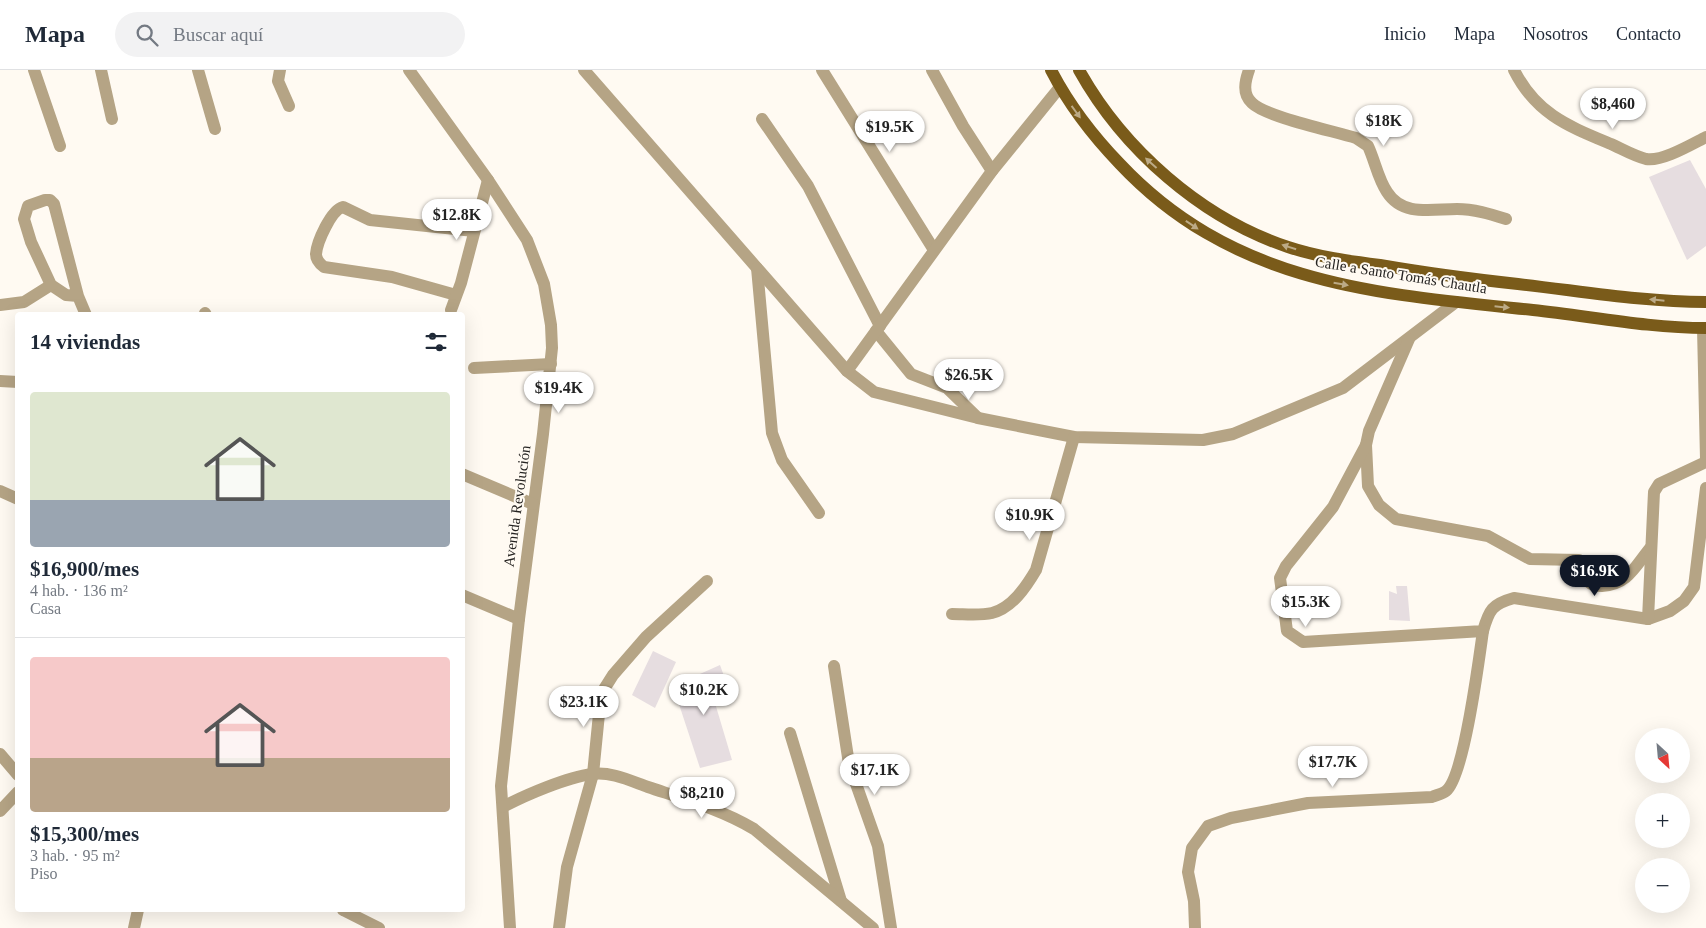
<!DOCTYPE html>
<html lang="es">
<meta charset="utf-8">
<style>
body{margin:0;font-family:"Times New Roman",serif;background:#f2f2f3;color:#1f2937;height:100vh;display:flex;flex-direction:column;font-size:19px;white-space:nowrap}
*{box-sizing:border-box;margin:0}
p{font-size:16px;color:#747a83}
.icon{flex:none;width:28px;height:28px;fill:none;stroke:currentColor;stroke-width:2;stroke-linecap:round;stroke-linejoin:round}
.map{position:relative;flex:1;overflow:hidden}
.sheet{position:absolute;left:15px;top:242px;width:450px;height:600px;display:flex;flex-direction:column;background:#fff;border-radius:5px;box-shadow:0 5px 20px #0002}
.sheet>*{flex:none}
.needle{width:32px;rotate:154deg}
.tools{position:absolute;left:1635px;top:658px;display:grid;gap:10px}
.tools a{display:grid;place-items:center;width:55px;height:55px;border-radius:50%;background:#fff;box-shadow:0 5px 20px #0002;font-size:25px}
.price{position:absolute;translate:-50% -42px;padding:0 11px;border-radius:18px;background:#fff;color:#222;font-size:16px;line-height:32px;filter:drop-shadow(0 1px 2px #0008)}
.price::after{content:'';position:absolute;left:50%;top:30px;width:15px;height:11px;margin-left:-8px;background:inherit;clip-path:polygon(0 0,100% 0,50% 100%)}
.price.active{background:#111827;color:#fff}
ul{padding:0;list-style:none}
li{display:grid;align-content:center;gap:10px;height:265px;padding:0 15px}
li+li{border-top:1px solid #e0e1e3}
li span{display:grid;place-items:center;height:155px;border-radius:5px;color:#555}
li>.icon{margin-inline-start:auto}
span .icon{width:90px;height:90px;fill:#fffc;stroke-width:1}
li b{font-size:21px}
h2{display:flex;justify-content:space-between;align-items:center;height:60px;padding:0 15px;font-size:21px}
header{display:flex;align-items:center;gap:30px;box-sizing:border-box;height:70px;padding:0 25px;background:#fff;border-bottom:1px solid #e0e1e3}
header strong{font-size:24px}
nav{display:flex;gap:28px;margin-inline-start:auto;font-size:18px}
.search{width:350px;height:45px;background:#f2f2f3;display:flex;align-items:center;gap:12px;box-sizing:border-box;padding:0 18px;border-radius:28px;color:#747a83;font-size:19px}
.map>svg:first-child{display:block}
</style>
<header>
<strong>Mapa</strong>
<div class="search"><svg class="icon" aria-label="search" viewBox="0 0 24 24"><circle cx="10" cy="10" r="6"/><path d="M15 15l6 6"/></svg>Buscar aquí</div>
<nav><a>Inicio</a><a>Mapa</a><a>Nosotros</a><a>Contacto</a></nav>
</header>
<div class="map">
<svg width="1706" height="858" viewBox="0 0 1706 858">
<rect width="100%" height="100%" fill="#fffaf2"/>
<g fill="#e6dde0">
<polygon points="1690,90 1706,119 1706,176 1687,190 1649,107"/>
<polygon points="1396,516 1407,516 1410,551 1389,550 1389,521 1397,524"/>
<polygon points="653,581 676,592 655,638 632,625"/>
<polygon points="720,595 728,617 712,623 732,690 700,698 673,616"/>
</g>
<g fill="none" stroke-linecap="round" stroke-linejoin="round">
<g stroke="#b5a485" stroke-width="12">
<polyline points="34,0 60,76"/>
<polyline points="101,0 112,49"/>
<polyline points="198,0 215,59"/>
<polyline points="280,0 278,11 289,36"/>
<polyline points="409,0 488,110 527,170 544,214 551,255 552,278 543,364 519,549 501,716 510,858"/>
<polyline points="584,0 847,301 874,322 978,348 1074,367 1203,370 1233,364 1343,318 1456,232"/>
<polyline points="822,0 934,180"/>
<polyline points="932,0 963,56 992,101"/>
<path d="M1249,0C1245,11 1242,24 1252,33C1266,47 1334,61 1356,68L1368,76C1375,91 1378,109 1387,122C1403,147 1432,139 1457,139C1474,139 1490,144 1506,149"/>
<path d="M1514,0C1536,44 1568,56 1611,74C1622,79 1634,86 1646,89C1662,92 1692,74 1706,67"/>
<polyline points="762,49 808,116 880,256"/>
<polyline points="757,198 772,363 782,390 819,443"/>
<path d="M456,225L392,207L324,197C320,194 316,189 316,184C317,172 331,140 343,137L370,150L474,161"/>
<polyline points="78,226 66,225 51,215 31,172 24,149 28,136 45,130 50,130 54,134 78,226 86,245"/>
<polyline points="0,235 24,232 51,215"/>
<polyline points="451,240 461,213 488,110"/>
<polyline points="205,243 206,245"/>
<polyline points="1703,258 1706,389"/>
<polyline points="876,261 911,304 947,318 978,348"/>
<path d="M1409,269L1369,361L1366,375L1368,416L1379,435L1396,449L1488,466L1530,489L1579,490C1585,496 1584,504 1588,511C1592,516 1597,516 1602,516C1629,514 1635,496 1651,477"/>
<polyline points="474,298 551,294"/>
<polyline points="847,301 992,101 1060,17"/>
<polyline points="0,311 18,312"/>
<path d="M1366,375L1333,437L1286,496L1280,508L1287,561L1303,572L1483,561C1489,540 1492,534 1514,528L1648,549L1670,541L1684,531L1694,517L1706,418"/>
<polyline points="462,404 533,434"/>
<polyline points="0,421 18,429"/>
<polyline points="462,525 519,549"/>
<path d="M952,544C964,544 979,546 992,543C1012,538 1026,517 1036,500L1074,367"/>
<polyline points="1648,549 1654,422 1659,414 1706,392"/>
<polyline points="834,596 849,694 878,776 891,858"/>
<polyline points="790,663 841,831"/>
<polyline points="0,684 18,705"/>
<path d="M503,737C525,725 568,707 592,704C610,701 631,711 648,717C684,729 720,739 754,759L873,858"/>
<polyline points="0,741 18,722"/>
<polyline points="343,840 379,858"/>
<polyline points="134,858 138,840"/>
<polyline points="559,858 567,797 593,704 601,624 613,605 646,567 707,511"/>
<path d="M1195,858L1194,831L1188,802L1192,778L1208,756L1231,748L1308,733L1432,727C1436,725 1442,724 1446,721C1464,707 1479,589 1483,561"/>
</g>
<g stroke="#7a5b1a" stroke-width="12">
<path d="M1051,0C1069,35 1093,66 1120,94C1234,215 1378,224 1533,240C1590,246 1648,258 1706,258"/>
<path d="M1079,0C1123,79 1201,148 1288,177C1318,187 1349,191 1380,195C1426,203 1472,209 1518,214C1581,221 1643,232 1706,232"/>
</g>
</g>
<defs><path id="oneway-solid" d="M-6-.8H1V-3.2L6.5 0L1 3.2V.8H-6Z" transform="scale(1.25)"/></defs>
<g fill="#bcaa86">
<use href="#oneway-solid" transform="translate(1076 42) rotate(54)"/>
<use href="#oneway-solid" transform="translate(1151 93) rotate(-138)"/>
<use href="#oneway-solid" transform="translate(1192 155) rotate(34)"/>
<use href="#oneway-solid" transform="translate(1289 177) rotate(-162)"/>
<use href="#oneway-solid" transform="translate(1341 214) rotate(10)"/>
<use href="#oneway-solid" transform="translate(1657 230) rotate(-174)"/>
<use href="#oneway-solid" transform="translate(1502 237) rotate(6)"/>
</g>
<g text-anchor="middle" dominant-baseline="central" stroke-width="4" stroke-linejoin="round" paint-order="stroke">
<g font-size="15" fill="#262422" stroke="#fffaf2">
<text transform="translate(1401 205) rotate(9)">Calle a Santo Tomás Chautla</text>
<text transform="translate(517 436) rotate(-82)">Avenida Revolución</text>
</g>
</g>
</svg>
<div class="tools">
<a><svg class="needle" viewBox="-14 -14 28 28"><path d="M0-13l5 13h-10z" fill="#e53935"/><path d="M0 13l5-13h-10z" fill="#747a83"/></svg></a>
<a>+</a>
<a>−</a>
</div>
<b class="price" style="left:1613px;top:60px">$8,460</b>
<b class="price" style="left:1384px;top:77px">$18K</b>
<b class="price" style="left:890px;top:83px">$19.5K</b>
<b class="price" style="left:457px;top:171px">$12.8K</b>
<b class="price" style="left:969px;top:331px">$26.5K</b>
<b class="price" style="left:559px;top:344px">$19.4K</b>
<b class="price" style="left:1030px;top:471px">$10.9K</b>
<b class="price active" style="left:1595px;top:527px">$16.9K</b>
<b class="price" style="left:1306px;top:558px">$15.3K</b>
<b class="price" style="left:704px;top:646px">$10.2K</b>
<b class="price" style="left:584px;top:658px">$23.1K</b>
<b class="price" style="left:1333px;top:718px">$17.7K</b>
<b class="price" style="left:875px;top:726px">$17.1K</b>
<b class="price" style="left:702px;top:749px">$8,210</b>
<section class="sheet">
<h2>14 viviendas<svg class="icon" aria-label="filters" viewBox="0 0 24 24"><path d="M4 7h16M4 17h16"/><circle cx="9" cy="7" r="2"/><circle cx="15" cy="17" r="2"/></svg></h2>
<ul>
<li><span style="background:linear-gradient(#dfe7d0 70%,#9aa5b1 0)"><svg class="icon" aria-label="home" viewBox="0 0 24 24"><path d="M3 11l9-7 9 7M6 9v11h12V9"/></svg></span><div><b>$16,900/mes</b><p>4 hab. · 136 m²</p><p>Casa</p></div></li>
<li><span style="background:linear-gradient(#f6c9c9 65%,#b9a48a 0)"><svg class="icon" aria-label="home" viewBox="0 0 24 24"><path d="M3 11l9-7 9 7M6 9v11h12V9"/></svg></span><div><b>$15,300/mes</b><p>3 hab. · 95 m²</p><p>Piso</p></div></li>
</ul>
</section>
</div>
